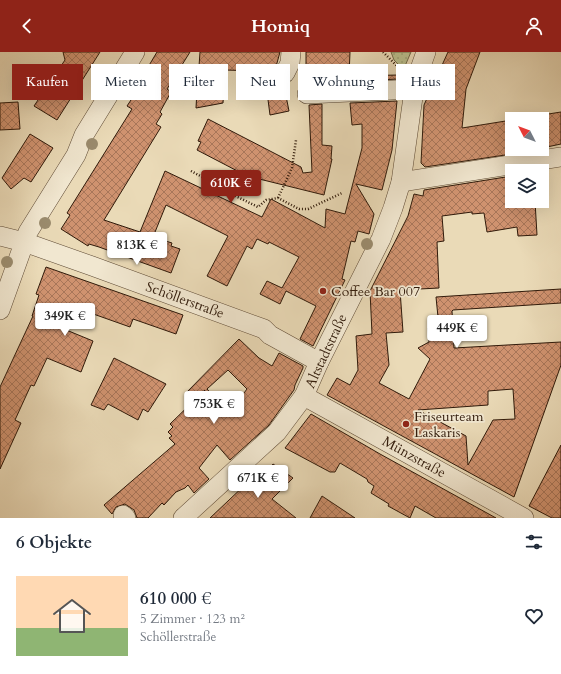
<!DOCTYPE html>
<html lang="de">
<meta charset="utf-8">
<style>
body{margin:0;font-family:Cardo,serif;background:#f6f6f7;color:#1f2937;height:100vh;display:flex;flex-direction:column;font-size:15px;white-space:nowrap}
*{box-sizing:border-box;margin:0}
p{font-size:13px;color:#747a83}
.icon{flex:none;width:22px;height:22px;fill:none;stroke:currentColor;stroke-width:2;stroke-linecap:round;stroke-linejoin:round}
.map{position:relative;height:466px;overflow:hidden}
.side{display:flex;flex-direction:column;background:#fff;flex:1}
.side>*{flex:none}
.hud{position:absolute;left:12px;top:12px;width:537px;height:36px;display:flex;gap:8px}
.needle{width:26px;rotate:312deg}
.controls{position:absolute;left:505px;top:60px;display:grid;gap:8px}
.controls a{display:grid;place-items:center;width:44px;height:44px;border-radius:0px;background:#fff;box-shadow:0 4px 16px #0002;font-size:20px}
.price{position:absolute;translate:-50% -34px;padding:0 9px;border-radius:4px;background:#fff;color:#222;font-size:13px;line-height:26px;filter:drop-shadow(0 1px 2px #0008)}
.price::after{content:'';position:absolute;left:50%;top:24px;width:12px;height:9px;margin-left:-6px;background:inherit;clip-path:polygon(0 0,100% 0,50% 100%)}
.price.on{background:#8f2418;color:#fff}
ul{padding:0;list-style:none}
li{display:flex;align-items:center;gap:12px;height:100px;padding:0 16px}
li span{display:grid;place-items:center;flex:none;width:112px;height:80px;border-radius:0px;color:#555}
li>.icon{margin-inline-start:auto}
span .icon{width:48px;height:48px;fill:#fffc;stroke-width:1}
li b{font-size:17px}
h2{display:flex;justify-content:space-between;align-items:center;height:48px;padding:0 16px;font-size:17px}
.chip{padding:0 14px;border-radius:0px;background:#fff;box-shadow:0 4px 16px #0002;font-size:14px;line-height:36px}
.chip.on{background:#8f2418;color:#fff}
header{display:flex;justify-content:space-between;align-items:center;height:52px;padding:0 16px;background:#8f2418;color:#fff;font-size:18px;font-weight:800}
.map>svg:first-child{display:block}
</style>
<header><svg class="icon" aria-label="back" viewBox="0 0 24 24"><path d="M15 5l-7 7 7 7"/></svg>Homiq<svg class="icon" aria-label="person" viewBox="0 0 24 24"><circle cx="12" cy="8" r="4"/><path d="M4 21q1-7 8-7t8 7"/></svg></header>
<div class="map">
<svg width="561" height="466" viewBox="0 0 561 466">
<defs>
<pattern id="grass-dots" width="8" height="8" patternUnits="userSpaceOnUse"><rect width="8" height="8" fill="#babe8c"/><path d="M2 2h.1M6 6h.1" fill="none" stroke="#a0a377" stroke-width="1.8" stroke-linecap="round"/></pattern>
<pattern id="building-cross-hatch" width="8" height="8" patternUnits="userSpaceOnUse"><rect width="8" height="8" fill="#cf926f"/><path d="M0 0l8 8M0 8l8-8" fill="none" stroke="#a87659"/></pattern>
</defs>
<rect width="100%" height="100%" fill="#eadab7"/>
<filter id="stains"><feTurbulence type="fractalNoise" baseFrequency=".005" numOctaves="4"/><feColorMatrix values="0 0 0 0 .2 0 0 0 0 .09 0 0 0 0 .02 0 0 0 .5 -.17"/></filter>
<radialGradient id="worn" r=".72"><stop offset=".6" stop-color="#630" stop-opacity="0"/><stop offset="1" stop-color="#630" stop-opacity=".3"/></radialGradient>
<polygon fill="url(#grass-dots)" stroke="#756c4b" points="391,0 411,0 405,14 400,14 394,8"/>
<g fill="url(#building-cross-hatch)" stroke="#301a0a" fill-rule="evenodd">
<polygon points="63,0 100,0 57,68 34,54 65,8"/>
<polygon points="157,0 190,0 167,37 171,40 160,60 162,62 156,72 161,75 104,168 140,180 165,119 262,165 271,147 325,176 326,157 345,162 362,96 362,72 352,73 350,51 397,49 392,98 382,138 356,132 374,162 369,182 358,179 355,190 351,189 342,227 345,228 313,294 300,287 316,254 286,239 280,252 260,242 267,229 282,236 299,205 269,190 268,192 257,187 252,197 247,194 227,234 207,224 228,184 166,153 153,185 172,191 171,194 180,197 171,221 99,195 89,192 88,194 61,177 70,163 67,161 132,57 127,54 131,48 129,47"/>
<polygon points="200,0 280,0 274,22 279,30 282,45 286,44 289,59 270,63 267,40 262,41 258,19 225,18 223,51 196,56 197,38 201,31 198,29"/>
<polygon points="306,0 350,0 349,24 399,23 399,27 308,31 308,20 306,20"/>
<polygon points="448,0 480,0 466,37 462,76 512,68 512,102 425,115 421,111 424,53"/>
<polygon points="18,50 20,77 0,78 0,51"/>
<polygon points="322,52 322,93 332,94 331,107 332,107 324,143 247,124 197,98 201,90 198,89 208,67 301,115 303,121 312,120 309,53"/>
<polygon points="561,60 561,92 542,96 542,63"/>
<polygon points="30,82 53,96 31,130 24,126 11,137 2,126"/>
<path d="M512,124V149H535L537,183L518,184L517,175L487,180L484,161L472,162V160L442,164L444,189L437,190L439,236L400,238L403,280L386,281L389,313L379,331L409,347L430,307L418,296L429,290L428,276L439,275L436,245L561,237V251L453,258L452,259L454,296L561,290V313L514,445L327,343L337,326L350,333L358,318L356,284L372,282L370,239L408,164L414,142L423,144L424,138ZM513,337L515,367L493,368L468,413L466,384L418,358L488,353V339Z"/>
<polygon points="46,215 183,263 176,282 133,267 130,275 68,253 59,275 93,289 81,320 47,306 34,334 31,333 15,368 21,371 0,417 0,335 33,264 32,264 39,243 36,242"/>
<path d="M239,287L259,306L272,314L279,301L303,314V316L295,333L294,338L269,373L230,408L217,393L199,416L209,427L194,441L188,433L185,436L176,440L164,453L162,451L148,466H137L134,458L125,452L116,455L112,462L104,453L175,392L169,386L172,384L168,380L173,375L170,372L205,338L192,349L185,342ZM228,318L247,337L229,361L207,337Z"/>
<polygon points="114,306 166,332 148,360 143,357 138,368 108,352 104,358 91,353"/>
<polygon points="311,362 380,402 496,466 436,466 415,454 410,466 388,454 389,452 371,441 374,434 368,430 367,427 340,411 335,420 330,420 285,396"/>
<polygon points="561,393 561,466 552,466 529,454"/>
<polygon points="273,412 293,426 272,447 296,466 210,466 247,431 254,436"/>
<polygon points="322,444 355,466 310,466"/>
</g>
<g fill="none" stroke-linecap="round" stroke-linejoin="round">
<defs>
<g id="minor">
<polyline points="285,21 290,11 291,0"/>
<polyline points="307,42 414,37"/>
<polyline points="401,130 561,105"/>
<polyline points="0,184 24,190 92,214 264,277 270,283 319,310"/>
<polyline points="0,258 28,180 76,103 84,83 135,0"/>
<polyline points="304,344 524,466"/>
<polyline points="123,463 126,466"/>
<polyline points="183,466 277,380 304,344 319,310 381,187 393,156 401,130 415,31 426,0"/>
</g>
</defs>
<use href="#minor" stroke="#5e4a35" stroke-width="20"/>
<g stroke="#301a0a" stroke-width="2.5" stroke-dasharray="1 2" stroke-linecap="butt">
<polyline points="383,0 401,18"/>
<polyline points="191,119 206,127 209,131 258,155 266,148 278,146 299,157 308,157 342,141"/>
<polyline points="278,146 292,116 296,88"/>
</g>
<use href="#minor" stroke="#f1e7d0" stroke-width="19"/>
</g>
<g fill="#9a8b6d">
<circle cx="92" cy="92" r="6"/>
<circle cx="45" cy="171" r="6"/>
<circle cx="367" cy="192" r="6"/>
<circle cx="7" cy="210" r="6"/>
</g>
<g fill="#8f2418" stroke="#f1e7d0" stroke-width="1.5">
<circle cx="323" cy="239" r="4"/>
<circle cx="406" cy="372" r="4"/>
</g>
<g text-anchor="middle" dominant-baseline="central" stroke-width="3.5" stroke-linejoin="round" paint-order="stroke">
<g font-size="14" fill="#301a0a" stroke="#f1e7d0" text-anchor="start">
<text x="331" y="239">Coffee Bar 007</text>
<text x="414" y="364">Friseurteam<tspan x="414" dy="16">Laskaris</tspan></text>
</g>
<g font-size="14" fill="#301a0a" stroke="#f1e7d0">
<text transform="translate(185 248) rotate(20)">Schöllerstraße</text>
<text transform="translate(326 299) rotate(-65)">Altstadtstraße</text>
<text transform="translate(414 405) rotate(29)">Münzstraße</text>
</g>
</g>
<rect width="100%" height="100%" filter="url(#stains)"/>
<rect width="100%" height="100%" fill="url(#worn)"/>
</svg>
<div class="controls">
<a><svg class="needle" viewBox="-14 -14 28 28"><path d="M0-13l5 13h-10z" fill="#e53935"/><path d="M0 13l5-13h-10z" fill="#747a83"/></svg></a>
<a><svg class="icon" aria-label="layers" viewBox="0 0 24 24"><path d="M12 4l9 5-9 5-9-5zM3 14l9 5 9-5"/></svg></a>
</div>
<b class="price on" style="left:231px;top:152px">610K €</b>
<b class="price" style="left:137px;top:214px">813K €</b>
<b class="price" style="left:65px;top:285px">349K €</b>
<b class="price" style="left:457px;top:297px">449K €</b>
<b class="price" style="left:214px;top:373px">753K €</b>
<b class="price" style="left:258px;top:447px">671K €</b>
<div class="hud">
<a class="chip on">Kaufen</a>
<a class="chip">Mieten</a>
<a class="chip">Filter</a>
<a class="chip">Neu</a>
<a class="chip">Wohnung</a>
<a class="chip">Haus</a>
</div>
</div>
<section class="side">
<h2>6 Objekte<svg class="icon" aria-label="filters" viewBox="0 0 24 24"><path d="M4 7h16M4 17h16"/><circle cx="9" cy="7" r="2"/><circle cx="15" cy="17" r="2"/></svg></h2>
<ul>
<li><span style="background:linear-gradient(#ffd9b3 65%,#8fb573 0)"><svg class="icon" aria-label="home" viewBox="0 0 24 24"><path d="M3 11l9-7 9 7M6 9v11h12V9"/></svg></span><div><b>610 000 €</b><p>5 Zimmer · 123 m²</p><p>Schöllerstraße</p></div><svg class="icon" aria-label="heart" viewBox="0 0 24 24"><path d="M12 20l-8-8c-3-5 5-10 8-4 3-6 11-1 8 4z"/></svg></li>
</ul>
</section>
